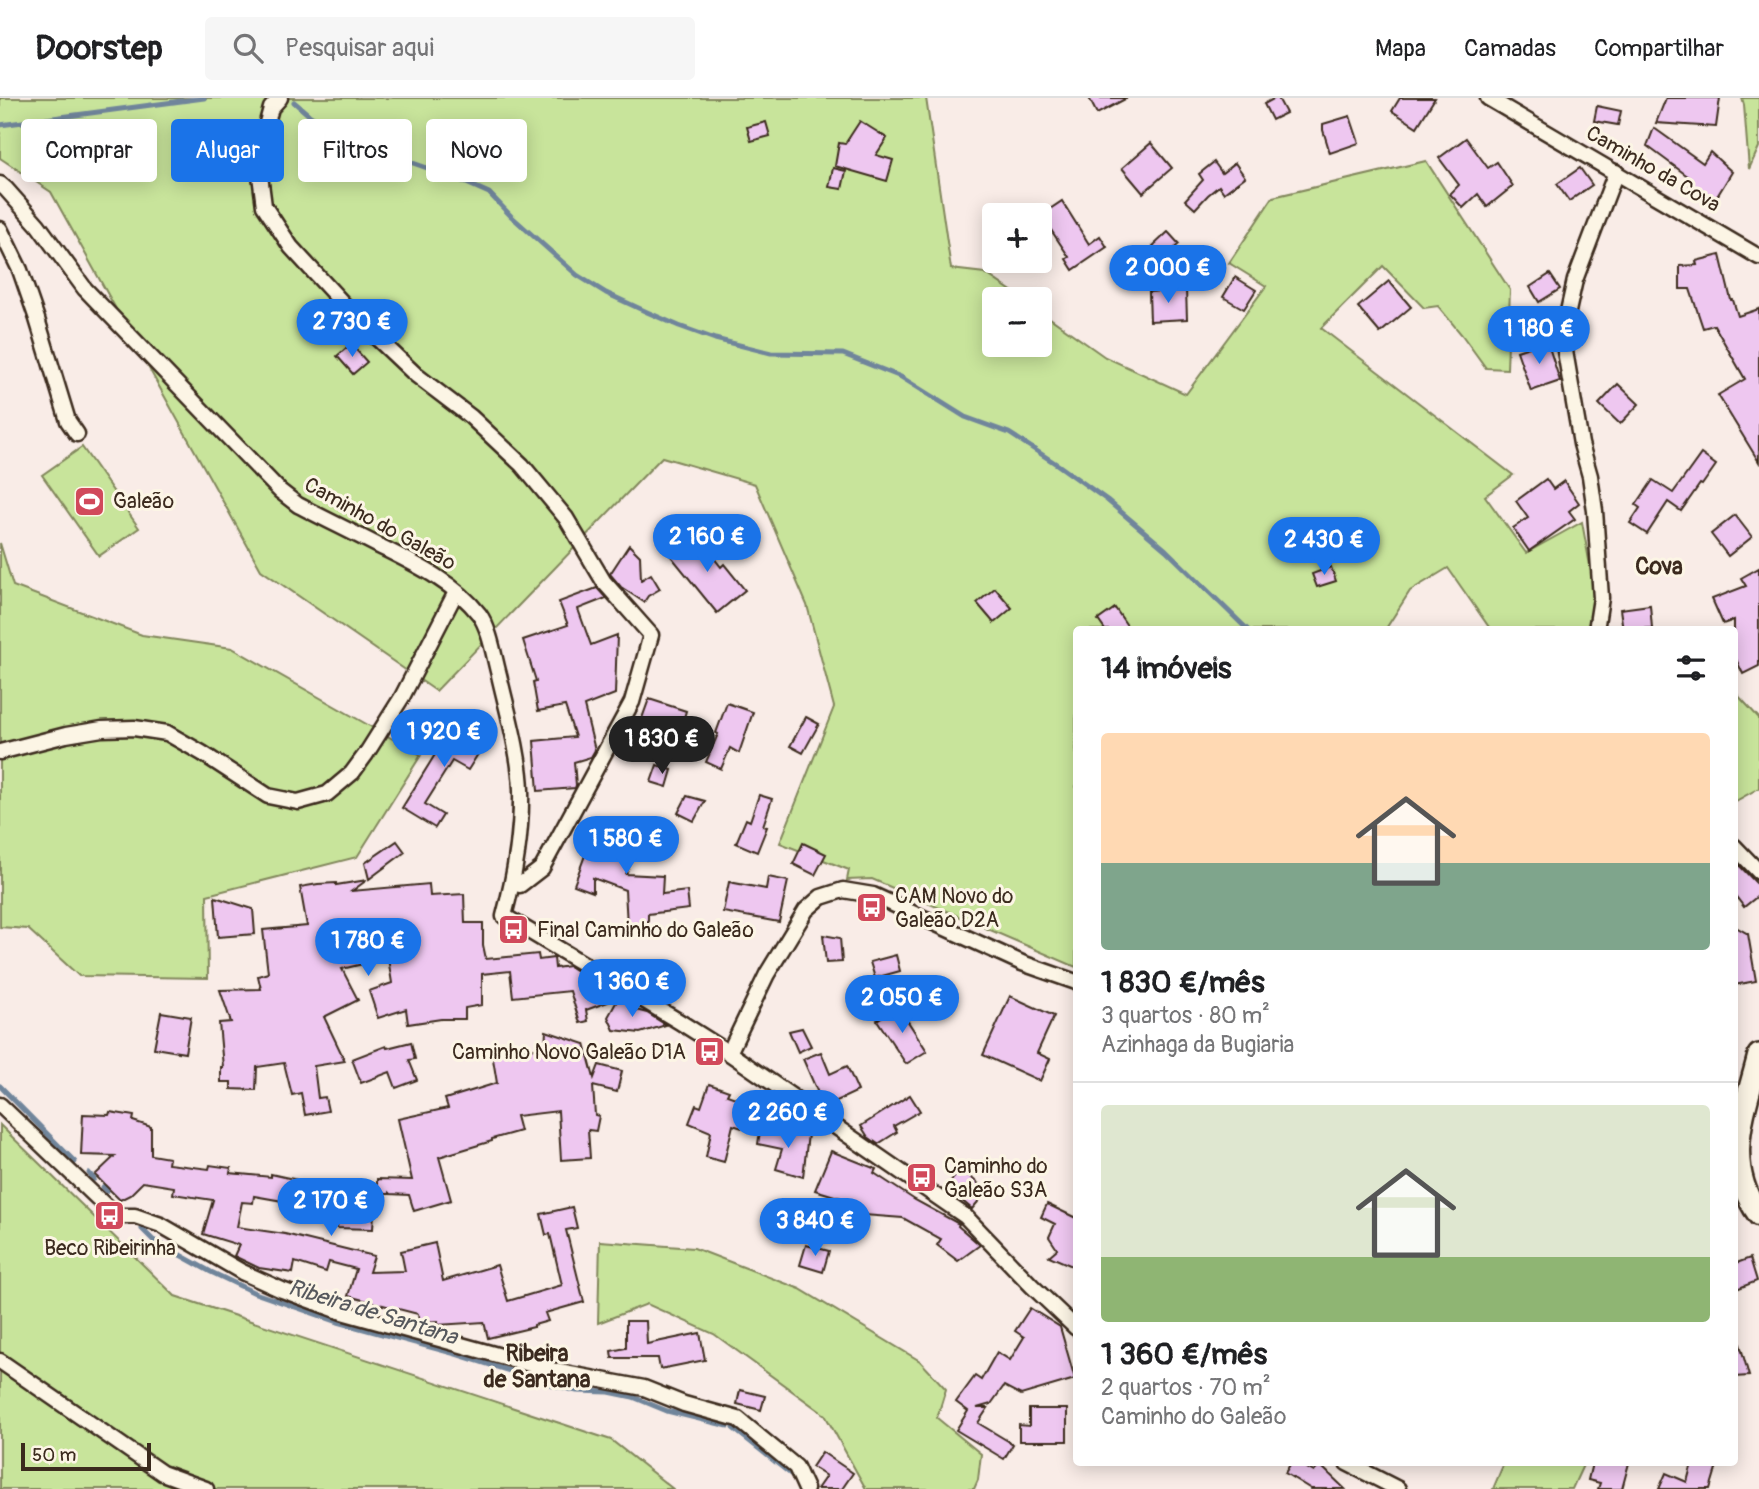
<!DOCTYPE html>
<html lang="pt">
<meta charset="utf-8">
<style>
body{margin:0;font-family:Pangolin,sans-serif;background:#f6f6f6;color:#202124;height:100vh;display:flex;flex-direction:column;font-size:26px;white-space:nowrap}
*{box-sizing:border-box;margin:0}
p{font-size:23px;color:#757577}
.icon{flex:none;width:38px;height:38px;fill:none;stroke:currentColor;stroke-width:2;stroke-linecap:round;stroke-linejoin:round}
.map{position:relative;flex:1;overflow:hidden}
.panel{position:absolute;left:1073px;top:528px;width:665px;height:840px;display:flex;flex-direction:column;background:#fff;border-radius:7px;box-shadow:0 4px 18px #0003}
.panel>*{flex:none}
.hud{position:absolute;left:21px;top:21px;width:665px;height:63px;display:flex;gap:14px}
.buttons{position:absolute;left:982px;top:105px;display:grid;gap:14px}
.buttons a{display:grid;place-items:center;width:70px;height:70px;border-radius:7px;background:#fff;box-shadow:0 4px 18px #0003;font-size:35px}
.scale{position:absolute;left:21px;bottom:18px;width:130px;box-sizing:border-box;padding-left:7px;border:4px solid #3b2a1e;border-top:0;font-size:19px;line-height:24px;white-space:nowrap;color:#3b2a1e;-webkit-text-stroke:5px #fcf5e5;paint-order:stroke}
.price{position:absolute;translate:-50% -60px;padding:0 16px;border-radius:24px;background:#1a73e8;color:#fff;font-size:23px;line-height:46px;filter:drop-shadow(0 2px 4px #0008)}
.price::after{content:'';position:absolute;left:50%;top:42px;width:21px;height:16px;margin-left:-10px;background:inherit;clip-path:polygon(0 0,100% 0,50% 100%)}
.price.active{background:#222;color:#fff}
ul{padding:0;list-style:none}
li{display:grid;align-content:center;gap:14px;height:371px;padding:0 28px}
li+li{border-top:2px solid #e0e0e0}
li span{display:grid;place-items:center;height:217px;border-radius:7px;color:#555}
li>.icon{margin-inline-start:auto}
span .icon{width:126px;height:126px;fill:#fffc;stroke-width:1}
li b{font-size:30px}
h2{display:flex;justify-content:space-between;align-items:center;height:84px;padding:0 28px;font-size:30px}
.tag{padding:0 24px;border-radius:7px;background:#fff;box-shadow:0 4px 18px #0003;font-size:24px;line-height:63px}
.tag.active{background:#1a73e8;color:#fff}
header{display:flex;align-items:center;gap:42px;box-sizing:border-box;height:98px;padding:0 35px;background:#fff;border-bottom:2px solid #e0e0e0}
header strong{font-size:33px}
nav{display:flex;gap:38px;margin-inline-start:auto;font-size:24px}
.search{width:490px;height:63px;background:#f6f6f6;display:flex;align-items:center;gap:18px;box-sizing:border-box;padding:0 24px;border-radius:7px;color:#757577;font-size:26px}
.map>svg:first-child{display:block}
</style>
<header>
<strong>Doorstep</strong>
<div class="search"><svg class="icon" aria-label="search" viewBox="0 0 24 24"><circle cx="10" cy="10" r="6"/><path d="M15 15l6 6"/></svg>Pesquisar aqui</div>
<nav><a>Mapa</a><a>Camadas</a><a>Compartilhar</a></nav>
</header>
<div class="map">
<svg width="1759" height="1391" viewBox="0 0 1759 1391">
<rect width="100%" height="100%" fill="#f9ece7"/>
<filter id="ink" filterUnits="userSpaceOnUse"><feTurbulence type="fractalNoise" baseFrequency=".0143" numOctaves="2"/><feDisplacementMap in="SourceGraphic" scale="14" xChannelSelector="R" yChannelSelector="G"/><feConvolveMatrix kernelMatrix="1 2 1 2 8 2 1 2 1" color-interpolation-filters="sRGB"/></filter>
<g filter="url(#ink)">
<g fill="#c8e49b" stroke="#82875c" stroke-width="2">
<polygon points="0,0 926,0 951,171 985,175 1023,201 994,201 994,247 1040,247 1040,213 1105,259 1186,296 1266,188 1229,165 1273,99 1426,63 1510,192 1507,271 1486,270 1462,237 1438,208 1424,210 1383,168 1321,230 1513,377 1485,398 1526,455 1582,424 1595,495 1589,532 1491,532 1448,470 1410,493 1385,532 1076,532 1076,869 872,781 847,782 849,772 780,745 834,609 807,507 755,386 662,359 436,593 261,472 51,94 0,60"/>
<polygon points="1742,0 1759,0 1759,49 1749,71 1744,7"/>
<polygon points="82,349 139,430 99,458 42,377"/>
<polygon points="0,445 13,488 142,537 232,550 421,657 357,759 207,797 208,880 79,878 28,831 0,829"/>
<polygon points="1734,593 1759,620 1759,690 1734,704"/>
<polygon points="0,1027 175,1198 611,1342 673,1391 0,1391"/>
<polygon points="600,1143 694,1150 800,1191 920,1263 946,1291 937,1320 981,1356 978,1382 974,1391 866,1391 825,1317 714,1236 647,1206 598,1225"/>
<polygon points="1504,1365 1584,1365 1572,1391 1493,1391"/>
</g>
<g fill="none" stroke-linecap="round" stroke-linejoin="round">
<g stroke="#70859b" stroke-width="5">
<polyline points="294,4 309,17 350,43 453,79 489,95 511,118 577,177 606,195 647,214 679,228 715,241 771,255 843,256 901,279 965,319 1009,335 1058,367 1107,402 1166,452 1248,532"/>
<polyline points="0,27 204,0"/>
<polyline points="0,988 75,1064"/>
<polyline points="89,1075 94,1081"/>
<polyline points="103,1089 107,1093"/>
<polyline points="142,1131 153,1142 211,1174 255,1195 338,1224 456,1256 557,1288 577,1293 609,1294 633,1299 667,1313 728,1328"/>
<polyline points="733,1330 792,1377"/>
</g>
</g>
<g fill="#eec7f0" stroke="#3b2a1e" stroke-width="2">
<polygon points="1089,0 1127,0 1097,16"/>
<polygon points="1275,0 1278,0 1286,15 1272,22 1264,6"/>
<polygon points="1400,0 1435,0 1417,29 1392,13"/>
<polygon points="1666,0 1720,0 1716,29 1656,25"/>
<polygon points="1597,8 1621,13 1618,27 1594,23"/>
<polygon points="1350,18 1359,45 1330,55 1323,32 1323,26"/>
<polygon points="860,23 887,40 876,57 893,62 887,83 835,68 839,45 845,46"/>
<polygon points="766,24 770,38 751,43 747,29"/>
<polygon points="1654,30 1703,65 1710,54 1732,74 1713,105 1690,87 1693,82 1647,48"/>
<polygon points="1466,40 1488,70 1497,64 1513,88 1487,109 1478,96 1463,110 1450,96 1459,87 1439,60"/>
<polygon points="1151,45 1172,70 1143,95 1122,70"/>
<polygon points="1214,64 1222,75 1235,65 1245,79 1224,95 1219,88 1208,97 1195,111 1185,102 1203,82 1199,76"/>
<polygon points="833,70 846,73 842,91 829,89"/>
<polygon points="1580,70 1592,87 1569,103 1557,86"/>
<polygon points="1062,103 1089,146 1100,138 1107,149 1073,172 1066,161 1069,159 1041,117"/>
<polygon points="1168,134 1179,146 1164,160 1153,148"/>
<polygon points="1720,157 1731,202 1733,202 1738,218 1759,211 1759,364 1718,297 1745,281 1714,227 1703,230 1690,191 1680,191 1680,168 1697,167 1696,163"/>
<polygon points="1550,176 1560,191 1539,204 1530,189"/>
<polygon points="1235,179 1256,192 1244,211 1223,199"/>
<polygon points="1389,183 1411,209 1380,235 1358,209"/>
<polygon points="1186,191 1187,221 1150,223 1149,194"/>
<polygon points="1547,243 1560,283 1531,293 1517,253"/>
<polygon points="351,246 367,264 353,276 337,258"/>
<polygon points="1618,286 1639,306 1620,326 1599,306"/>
<polygon points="1701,356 1716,367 1702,387 1700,386 1681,413 1668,404 1647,436 1630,425 1640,410 1636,407 1653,382 1673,395"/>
<polygon points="1546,381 1553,391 1564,383 1579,405 1569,413 1575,421 1529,453 1513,430 1528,420 1516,403"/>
<polygon points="1735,417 1752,439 1728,458 1711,436"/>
<polygon points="696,437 721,469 724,466 745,492 717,515 670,457"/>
<polygon points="629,447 640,458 641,482 651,476 660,491 648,498 644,504 621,489 610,476"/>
<polygon points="1331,469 1336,483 1317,489 1312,476"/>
<polygon points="1759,470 1759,568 1743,576 1734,557 1734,522 1723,526 1712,501 1746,488 1741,480"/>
<polygon points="597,490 606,500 578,511 591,547 617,537 615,596 584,608 595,652 591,659 574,664 576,687 575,690 538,693 534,643 575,639 565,608 538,613 533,584 536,583 523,542 568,527 559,504"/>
<polygon points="995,490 1012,510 994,525 977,505"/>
<polygon points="1650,507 1652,530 1623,532 1620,511"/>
<polygon points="1115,510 1130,532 1105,532 1098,522"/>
<polygon points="649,601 686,613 678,639 640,626"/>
<polygon points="727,605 753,614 739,655 730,650 721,671 706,664 718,636 716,635"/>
<polygon points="806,619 819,626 803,655 790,648"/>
<polygon points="457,621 488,640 468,672 452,663 425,706 443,717 435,730 402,710"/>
<polygon points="657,667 672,672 667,689 651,684"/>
<polygon points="759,697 772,701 763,728 767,729 757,754 736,745 746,721 750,723"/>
<polygon points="687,698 705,703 694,723 678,715"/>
<polygon points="597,725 640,742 626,776 663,778 662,796 687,793 689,811 648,816 648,825 627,827 625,792 593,780 593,794 574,787"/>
<polygon points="397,743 405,754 369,781 365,765"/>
<polygon points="803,745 826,756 815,777 793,766"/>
<polygon points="1734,762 1759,788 1759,797 1744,809 1734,796"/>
<polygon points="768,779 788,783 779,824 723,814 729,784 766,791"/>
<polygon points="367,782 352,793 429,786 430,798 464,796 465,825 483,825 483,847 486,861 538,856 539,862 554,860 555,870 569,868 580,875 582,889 595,884 601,888 608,904 586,912 588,923 580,925 570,893 513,899 510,873 482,876 482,907 465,910 465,921 441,921 408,926 406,911 378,920 369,893 392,885 388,860 342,871 358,902 324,919 345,963 314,968 318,1000 325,999 328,1013 305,1017 301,995 292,997 284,965 257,969 256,992 231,991 231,984 221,984 221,969 223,969 219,925 231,924 220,892 261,891 258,878 268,875 263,832 307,828 300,789 318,786 336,785 336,787"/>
<polygon points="215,799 253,811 255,836 218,839"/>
<polygon points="1734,828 1748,836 1756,883 1734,887"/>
<polygon points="823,837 840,840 842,864 826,865"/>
<polygon points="896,857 900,873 875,880 870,864"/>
<polygon points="1010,898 1054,918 1037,955 1050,961 1040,983 983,957"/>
<polygon points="619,899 637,909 636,912 647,915 666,927 640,935 614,932 608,919"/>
<polygon points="898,908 927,953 906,966 877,922"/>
<polygon points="161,914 191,919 185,955 154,950"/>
<polygon points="802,930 811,948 798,954 789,933"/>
<polygon points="546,933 585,946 594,980 599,967 622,973 617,994 593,988 595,1017 599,1018 596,1033 588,1032 590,1060 561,1062 558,1013 516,1018 520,1033 492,1041 492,1043 439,1059 451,1102 414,1113 409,1097 390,1096 389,1095 389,1096 377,1096 377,1081 412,1082 398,1021 448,1010 445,1001 497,985 492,955 545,949"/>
<polygon points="411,944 415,961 409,962 417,982 396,990 390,974 361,985 352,961 386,948 387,950"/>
<polygon points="821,954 830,976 847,968 858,993 824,1009 803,961"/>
<polygon points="709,986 729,993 727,997 750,1005 742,1030 733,1027 724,1064 706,1059 711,1034 689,1025 696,1007 701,1009"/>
<polygon points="910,997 920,1013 894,1028 897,1034 878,1046 868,1039 861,1028"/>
<polygon points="110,1014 134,1018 133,1023 151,1029 151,1057 169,1060 168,1066 209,1071 210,1067 231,1070 230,1075 271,1079 271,1076 298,1082 294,1105 254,1098 253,1105 242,1104 237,1129 285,1136 374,1158 369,1174 405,1173 401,1153 435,1145 443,1183 497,1167 508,1203 562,1187 550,1136 546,1137 541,1116 572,1109 577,1130 566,1132 584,1204 545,1215 548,1223 534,1227 534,1229 488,1240 484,1224 438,1227 438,1223 419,1224 418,1216 348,1198 356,1171 329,1164 326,1174 295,1164 293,1175 259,1170 234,1158 239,1147 203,1136 213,1102 173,1096 174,1089 143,1084 130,1097 120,1102 95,1077 115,1058 81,1057 83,1016 109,1017"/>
<polygon points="778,1032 808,1036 803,1079 776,1071 782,1051 758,1046 760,1033 778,1036"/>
<polygon points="831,1053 876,1071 874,1075 915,1102 959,1126 958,1128 980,1147 958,1163 937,1147 941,1141 903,1120 851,1116 850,1120 836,1114 841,1100 815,1092"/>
<polygon points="961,1071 987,1093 972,1111 946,1089"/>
<polygon points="1047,1106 1076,1120 1076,1159 1072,1168 1049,1158 1057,1151 1049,1139 1055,1126 1041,1119"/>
<polygon points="338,1113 374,1115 373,1131 337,1130"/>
<polygon points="806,1147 829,1153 823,1174 800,1167"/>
<polygon points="1750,1160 1757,1183 1734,1192 1734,1166"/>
<polygon points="1030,1210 1060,1229 1075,1281 1021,1297 1004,1288 991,1306 977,1310 988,1310 978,1325 1013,1346 1004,1361 956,1332 968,1313 956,1304 975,1278 981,1282 997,1254 1010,1262 1024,1239 1015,1233"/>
<polygon points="626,1223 646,1223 647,1246 700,1235 705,1262 660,1271 658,1260 612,1260 611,1253 626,1250"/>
<polygon points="1738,1239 1749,1278 1734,1279 1734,1240"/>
<polygon points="740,1292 765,1298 761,1312 737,1306"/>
<polygon points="1029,1311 1067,1311 1067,1343 1019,1343 1019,1327 1029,1328"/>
<polygon points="822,1354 853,1375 842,1391 817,1391 826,1378 812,1369"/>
<polygon points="1291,1365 1298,1365 1314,1374 1320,1367 1345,1391 1311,1391 1285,1375"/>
<polygon points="1592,1365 1629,1365 1622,1391 1598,1391 1600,1385 1588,1382"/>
<polygon points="1692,1365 1705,1365 1717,1368 1710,1391 1659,1391 1666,1375 1687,1384"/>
</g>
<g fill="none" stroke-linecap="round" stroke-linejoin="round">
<defs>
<g id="minor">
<polyline points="280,0 271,10 265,32 258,62 264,108 291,149 359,223 416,277 471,319 522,367 566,420 604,484 651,537 632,604 542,770 520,787 513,785"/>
<polyline points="1488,0 1759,159"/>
<path d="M0,86L6,91L38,127L85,191L280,393L298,407C325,421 352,434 379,448C415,466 454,484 479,516C490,531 494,559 499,577C507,612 520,656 521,692C522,734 515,777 504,818L680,924L729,955L965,1118L1032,1188L1076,1230"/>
<polyline points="0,131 20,172 37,221 68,323 77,336"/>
<polyline points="1596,532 1601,500 1595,413 1590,378 1581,346 1565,253 1567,218 1575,182 1616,74"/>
<polyline points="0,654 66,637 102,631 134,630 167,635 202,655 268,698 298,704 327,696 352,675 366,656 402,599 456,494"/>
<polyline points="1734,748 1759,774"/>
<polyline points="729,955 767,876 806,812 821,799 843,792 873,797 1022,865 1076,884"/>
<polyline points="0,1007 112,1114 122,1118 135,1118 161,1127 242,1174 282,1192 342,1214 559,1274 644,1290 684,1306 738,1321 796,1369 806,1391"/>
<polyline points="0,1263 162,1375 206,1391"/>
<polyline points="1347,1365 1398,1391"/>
</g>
<path id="secondary" d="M1759,957C1745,1013 1721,1064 1759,1117"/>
</defs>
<use href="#minor" stroke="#3b2a1e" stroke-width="19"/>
<use href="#secondary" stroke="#3b2a1e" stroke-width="26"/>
<use href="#minor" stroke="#fcf5e5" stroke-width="14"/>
<use href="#secondary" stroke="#fcf5e5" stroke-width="21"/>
</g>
</g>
<defs>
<symbol id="stadium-square" viewBox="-11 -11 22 22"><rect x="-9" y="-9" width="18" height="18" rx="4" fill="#d1495b" stroke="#fcf5e5"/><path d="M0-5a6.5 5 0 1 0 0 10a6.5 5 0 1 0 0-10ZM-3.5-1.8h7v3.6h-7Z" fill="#fff"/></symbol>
<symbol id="bus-square" viewBox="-11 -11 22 22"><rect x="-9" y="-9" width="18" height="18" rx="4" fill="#d1495b" stroke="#fcf5e5"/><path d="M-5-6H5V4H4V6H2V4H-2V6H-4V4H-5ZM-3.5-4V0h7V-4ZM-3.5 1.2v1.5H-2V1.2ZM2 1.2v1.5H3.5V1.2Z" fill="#fff"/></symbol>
</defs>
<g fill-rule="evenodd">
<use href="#stadium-square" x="72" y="386" width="35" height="35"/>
<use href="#bus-square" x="854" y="792" width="35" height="35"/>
<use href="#bus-square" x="496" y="814" width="35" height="35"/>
<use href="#bus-square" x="692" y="936" width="35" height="35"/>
<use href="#bus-square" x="904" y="1062" width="35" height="35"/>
<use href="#bus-square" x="92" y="1100" width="35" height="35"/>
</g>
<g text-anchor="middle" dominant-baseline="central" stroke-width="6" stroke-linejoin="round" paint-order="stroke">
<g font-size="21" fill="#3b2a1e" stroke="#fcf5e5">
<text transform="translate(1653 71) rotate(30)">Caminho da Cova</text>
<text transform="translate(380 426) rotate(29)">Caminho do Galeão</text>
</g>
<g font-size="21" fill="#3b2a1e" stroke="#fcf5e5" text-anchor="start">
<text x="113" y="403">Galeão</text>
<text x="895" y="798">CAM Novo do<tspan x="895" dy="24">Galeão D2A</tspan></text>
<text x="537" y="832">Final Caminho do Galeão</text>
<text x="686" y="954" text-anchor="end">Caminho Novo Galeão D1A</text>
<text x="944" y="1068">Caminho do<tspan x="944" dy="24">Galeão S3A</tspan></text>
<text x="110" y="1150" text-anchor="middle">Beco Ribeirinha</text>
</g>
<g font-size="23" font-weight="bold" fill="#3b2a1e" stroke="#fcf5e5">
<text x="1659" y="468">Cova</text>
<text x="537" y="1255">Ribeira<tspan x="537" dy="26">de Santana</tspan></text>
</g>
<g font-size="23" font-style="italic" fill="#56585c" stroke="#fcf5e5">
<text transform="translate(373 1214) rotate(17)">Ribeira de Santana</text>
</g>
</g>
</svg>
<div class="buttons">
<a>+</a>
<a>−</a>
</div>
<div class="scale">50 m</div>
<b class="price" style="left:1168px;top:207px">2 000 €</b>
<b class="price" style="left:352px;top:261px">2 730 €</b>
<b class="price" style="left:1539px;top:268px">1 180 €</b>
<b class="price" style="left:707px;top:476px">2 160 €</b>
<b class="price" style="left:1324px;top:479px">2 430 €</b>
<b class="price" style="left:444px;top:671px">1 920 €</b>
<b class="price active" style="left:662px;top:678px">1 830 €</b>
<b class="price" style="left:626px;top:778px">1 580 €</b>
<b class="price" style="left:368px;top:880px">1 780 €</b>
<b class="price" style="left:632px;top:921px">1 360 €</b>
<b class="price" style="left:902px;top:937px">2 050 €</b>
<b class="price" style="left:788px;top:1052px">2 260 €</b>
<b class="price" style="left:331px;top:1140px">2 170 €</b>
<b class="price" style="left:815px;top:1160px">3 840 €</b>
<div class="hud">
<a class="tag">Comprar</a>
<a class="tag active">Alugar</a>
<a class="tag">Filtros</a>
<a class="tag">Novo</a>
</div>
<section class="panel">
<h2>14 imóveis<svg class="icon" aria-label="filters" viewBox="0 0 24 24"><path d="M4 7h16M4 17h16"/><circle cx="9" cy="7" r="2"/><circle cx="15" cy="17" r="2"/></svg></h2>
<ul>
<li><span style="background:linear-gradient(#ffd9b3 60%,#7fa58c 0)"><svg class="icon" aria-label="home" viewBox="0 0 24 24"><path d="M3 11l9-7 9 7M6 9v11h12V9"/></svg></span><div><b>1 830 €/mês</b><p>3 quartos · 80 m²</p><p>Azinhaga da Bugiaria</p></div></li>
<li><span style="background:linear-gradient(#dfe7d0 70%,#8fb573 0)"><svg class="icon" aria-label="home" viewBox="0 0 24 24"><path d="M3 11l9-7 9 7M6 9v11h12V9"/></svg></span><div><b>1 360 €/mês</b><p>2 quartos · 70 m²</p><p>Caminho do Galeão</p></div></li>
</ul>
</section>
</div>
